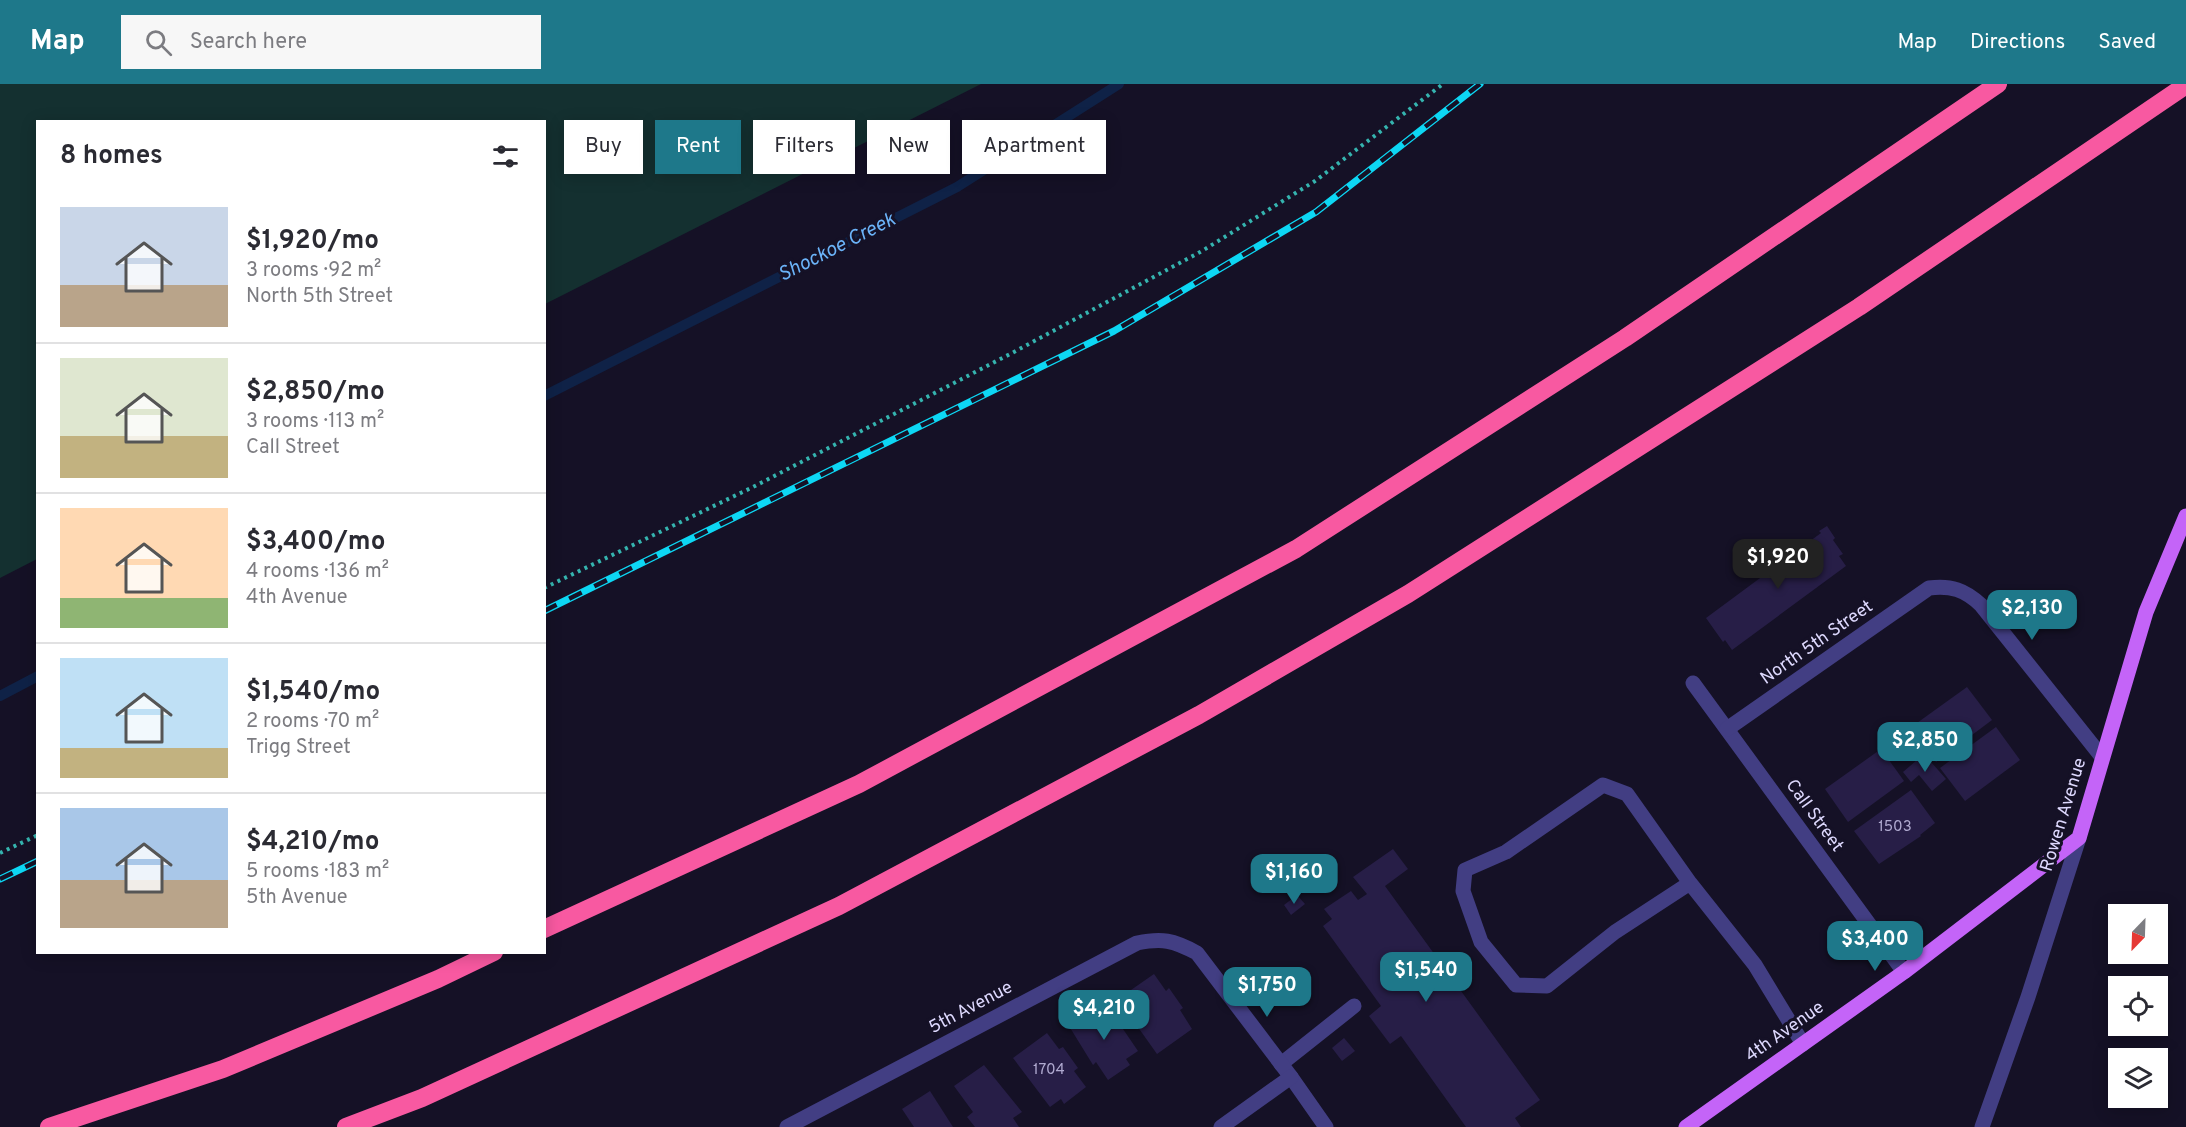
<!DOCTYPE html>
<meta charset="utf-8">
<style>
body{margin:0;font-family:Overpass,sans-serif;background:#f7f7f7;color:#2b2b33;height:100vh;display:flex;flex-direction:column;font-size:22px;white-space:nowrap}
*{box-sizing:border-box;margin:0}
p{font-size:20px;color:#7c7c81}
.icon{flex:none;width:33px;height:33px;fill:none;stroke:currentColor;stroke-width:2;stroke-linecap:round;stroke-linejoin:round}
.map{position:relative;flex:1;overflow:hidden}
.details{position:absolute;left:36px;top:36px;width:510px;height:834px;display:flex;flex-direction:column;background:#fff;border-radius:0px;box-shadow:0 3px 15px #0003}
.details>*{flex:none}
.banner{position:absolute;left:564px;top:36px;width:570px;height:54px;display:flex;gap:12px}
.needle{width:39px;rotate:203deg}
.buttons{position:absolute;left:2108px;top:820px;display:grid;gap:12px}
.buttons a{display:grid;place-items:center;width:60px;height:60px;border-radius:0px;background:#fff;box-shadow:0 3px 15px #0003;font-size:30px}
.price{position:absolute;translate:-50% -51px;padding:0 14px;border-radius:12px;background:#1e788a;color:#fff;font-size:20px;line-height:39px;filter:drop-shadow(0 2px 3px #0008)}
.price::after{content:'';position:absolute;left:50%;top:36px;width:18px;height:14px;margin-left:-9px;background:inherit;clip-path:polygon(0 0,100% 0,50% 100%)}
.price.active{background:#222;color:#fff}
ul{padding:0;list-style:none}
li{display:flex;align-items:center;gap:18px;height:150px;padding:0 24px}
li+li{border-top:2px solid #e1e1e2}
li span{display:grid;place-items:center;flex:none;width:168px;height:120px;border-radius:0px;color:#555}
li>.icon{margin-inline-start:auto}
span .icon{width:72px;height:72px;fill:#fffc;stroke-width:1}
li b{font-size:26px}
h2{display:flex;justify-content:space-between;align-items:center;height:72px;padding:0 24px;font-size:26px}
.chip{padding:0 21px;border-radius:0px;background:#fff;box-shadow:0 3px 15px #0003;font-size:21px;line-height:54px}
.chip.active{background:#1e788a;color:#fff}
header{display:flex;align-items:center;gap:36px;box-sizing:border-box;height:84px;padding:0 30px;background:#1e788a;color:#fff}
header strong{font-size:28px}
nav{display:flex;gap:33px;margin-inline-start:auto;font-size:21px}
.search{width:420px;height:54px;background:#f7f7f7;display:flex;align-items:center;gap:15px;box-sizing:border-box;padding:0 21px;border-radius:0px;color:#7c7c81;font-size:22px}
.map>svg:first-child{display:block}
</style>
<header>
<strong>Map</strong>
<div class="search"><svg class="icon" aria-label="search" viewBox="0 0 24 24"><circle cx="10" cy="10" r="6"/><path d="M15 15l6 6"/></svg>Search here</div>
<nav><a>Map</a><a>Directions</a><a>Saved</a></nav>
</header>
<div class="map">
<svg width="2186" height="1043" viewBox="0 0 2186 1043">
<rect width="100%" height="100%" fill="#151126"/>
<polygon fill="#143030" points="0,0 981,0 545,220 544,38 38,38 37,475 0,494"/>
<g fill="none" stroke-linecap="round" stroke-linejoin="round">
<g stroke="#0f2247" stroke-width="10">
<polyline points="544,312 957,103 1119,0"/>
<polyline points="0,612 38,592"/>
</g>
</g>
<g fill="#271e47">
<polygon points="1827,442 1835,454 1833,456 1843,470 1839,472 1846,482 1732,566 1725,556 1723,558 1706,534 1821,449 1819,447"/>
<polygon points="1967,603 1992,636 1936,678 1910,644"/>
<polygon points="1996,643 2020,676 1965,717 1940,684"/>
<polygon points="1881,665 1904,697 1848,738 1825,705"/>
<polygon points="1924,670 1946,695 1932,707 1919,691 1911,698 1903,688"/>
<polygon points="1911,706 1935,739 1920,751 1921,752 1879,780 1854,747"/>
<polygon points="1393,765 1408,785 1385,802 1540,1016 1515,1034 1521,1043 1466,1043 1401,952 1390,960 1369,932 1381,922 1323,842 1332,835 1324,825 1351,807 1358,816 1367,810 1353,793"/>
<polygon points="1297,811 1305,820 1291,831 1284,821"/>
<polygon points="1154,890 1166,907 1169,904 1183,924 1180,926 1192,945 1157,970 1118,915"/>
<polygon points="1101,920 1107,928 1110,926 1138,967 1126,975 1130,981 1108,996 1096,978 1093,981 1069,942"/>
<polygon points="1047,949 1059,965 1063,963 1078,984 1074,987 1086,1003 1064,1020 1061,1015 1050,1023 1013,974"/>
<polygon points="1344,954 1355,967 1342,977 1332,964"/>
<polygon points="984,981 1022,1028 1013,1034 1019,1043 975,1043 967,1033 973,1028 954,1002"/>
<polygon points="930,1007 953,1043 914,1043 902,1025"/>
</g>
<g fill="none" stroke-linecap="round" stroke-linejoin="round">
<g stroke="#35b4af" stroke-width="4" stroke-dasharray="3 4.5" stroke-linecap="butt">
<polyline points="544,504 753,403 1012,269 1202,167 1315,97 1443,0"/>
<polyline points="0,769 38,751"/>
</g>
<g stroke="#423e83" stroke-width="15">
<polyline points="1693,599 1904,888"/>
<path d="M1727,645L1929,504C1951,501 1965,506 1981,521L2102,673"/>
<polyline points="1690,799 1627,710 1603,701 1506,768 1465,786 1463,807 1481,858 1516,901 1547,902 1615,848 1690,799 1755,881 1803,960"/>
<polyline points="1281,980 1354,922"/>
<path d="M787,1043L1137,859C1162,854 1173,856 1197,869L1291,993L1326,1043"/>
<polyline points="1221,1043 1291,993"/>
<polyline points="1982,1043 2028,913 2079,754"/>
</g>
<polyline stroke="#c464f8" stroke-width="15" points="1686,1043 1904,888 2079,754 2146,528 2186,432"/>
<g stroke="#f859a1" stroke-width="18">
<polyline points="544,845 859,700 1296,465 1625,254 1998,0"/>
<polyline points="49,1043 223,985 438,895 494,868"/>
<polyline points="346,1043 422,1014 839,822 1199,631 1408,510 1859,223 2186,1"/>
</g>
<defs>
<g id="rail">
<polyline points="544,527 1114,247 1316,128 1480,0"/>
<polyline points="0,795 38,777"/>
</g>
</defs>
<use href="#rail" stroke="#0dd7f4" stroke-width="7"/>
<use href="#rail" stroke="#151126" stroke-width="4.5" stroke-dasharray="14" stroke-linecap="butt"/>
</g>
<g text-anchor="middle" dominant-baseline="central" stroke-width="6" stroke-linejoin="round" paint-order="stroke">
<g font-size="15" fill="#b0aad0">
<text x="1895" y="743">1503</text>
<text x="1049" y="986">1704</text>
</g>
<g font-size="18" fill="#ddd8fd" stroke="#151126">
<text transform="translate(1817 559) rotate(-35)">North 5th Street</text>
<text transform="translate(2064 731) rotate(-73)">Rowen Avenue</text>
<text transform="translate(1814 732) rotate(54)">Call Street</text>
<text transform="translate(971 924) rotate(-28)">5th Avenue</text>
<text transform="translate(1785 948) rotate(-35)">4th Avenue</text>
</g>
<g font-size="20" font-style="italic" fill="#6bb3f8" stroke="#151126">
<text transform="translate(837 164) rotate(-27)">Shockoe Creek</text>
</g>
</g>
</svg>
<div class="buttons">
<a><svg class="needle" viewBox="-14 -14 28 28"><path d="M0-13l5 13h-10z" fill="#e53935"/><path d="M0 13l5-13h-10z" fill="#7c7c81"/></svg></a>
<a><svg class="icon" aria-label="locate" viewBox="0 0 24 24"><circle cx="12" cy="12" r="6"/><path d="M12 2v4M12 18v4M2 12h4M18 12h4"/></svg></a>
<a><svg class="icon" aria-label="layers" viewBox="0 0 24 24"><path d="M12 4l9 5-9 5-9-5zM3 14l9 5 9-5"/></svg></a>
</div>
<b class="price active" style="left:1778px;top:506px">$1,920</b>
<b class="price" style="left:2032px;top:557px">$2,130</b>
<b class="price" style="left:1925px;top:689px">$2,850</b>
<b class="price" style="left:1294px;top:821px">$1,160</b>
<b class="price" style="left:1875px;top:888px">$3,400</b>
<b class="price" style="left:1426px;top:919px">$1,540</b>
<b class="price" style="left:1267px;top:934px">$1,750</b>
<b class="price" style="left:1104px;top:957px">$4,210</b>
<div class="banner">
<a class="chip">Buy</a>
<a class="chip active">Rent</a>
<a class="chip">Filters</a>
<a class="chip">New</a>
<a class="chip">Apartment</a>
</div>
<section class="details">
<h2>8 homes<svg class="icon" aria-label="filters" viewBox="0 0 24 24"><path d="M4 7h16M4 17h16"/><circle cx="9" cy="7" r="2"/><circle cx="15" cy="17" r="2"/></svg></h2>
<ul>
<li><span style="background:linear-gradient(#c9d6e8 65%,#b9a48a 0)"><svg class="icon" aria-label="home" viewBox="0 0 24 24"><path d="M3 11l9-7 9 7M6 9v11h12V9"/></svg></span><div><b>$1,920/mo</b><p>3 rooms · 92 m²</p><p>North 5th Street</p></div></li>
<li><span style="background:linear-gradient(#dfe7d0 65%,#c2b280 0)"><svg class="icon" aria-label="home" viewBox="0 0 24 24"><path d="M3 11l9-7 9 7M6 9v11h12V9"/></svg></span><div><b>$2,850/mo</b><p>3 rooms · 113 m²</p><p>Call Street</p></div></li>
<li><span style="background:linear-gradient(#ffd9b3 75%,#8fb573 0)"><svg class="icon" aria-label="home" viewBox="0 0 24 24"><path d="M3 11l9-7 9 7M6 9v11h12V9"/></svg></span><div><b>$3,400/mo</b><p>4 rooms · 136 m²</p><p>4th Avenue</p></div></li>
<li><span style="background:linear-gradient(#bfe0f5 75%,#c2b280 0)"><svg class="icon" aria-label="home" viewBox="0 0 24 24"><path d="M3 11l9-7 9 7M6 9v11h12V9"/></svg></span><div><b>$1,540/mo</b><p>2 rooms · 70 m²</p><p>Trigg Street</p></div></li>
<li><span style="background:linear-gradient(#a9c7e8 60%,#b9a48a 0)"><svg class="icon" aria-label="home" viewBox="0 0 24 24"><path d="M3 11l9-7 9 7M6 9v11h12V9"/></svg></span><div><b>$4,210/mo</b><p>5 rooms · 183 m²</p><p>5th Avenue</p></div></li>
</ul>
</section>
</div>
